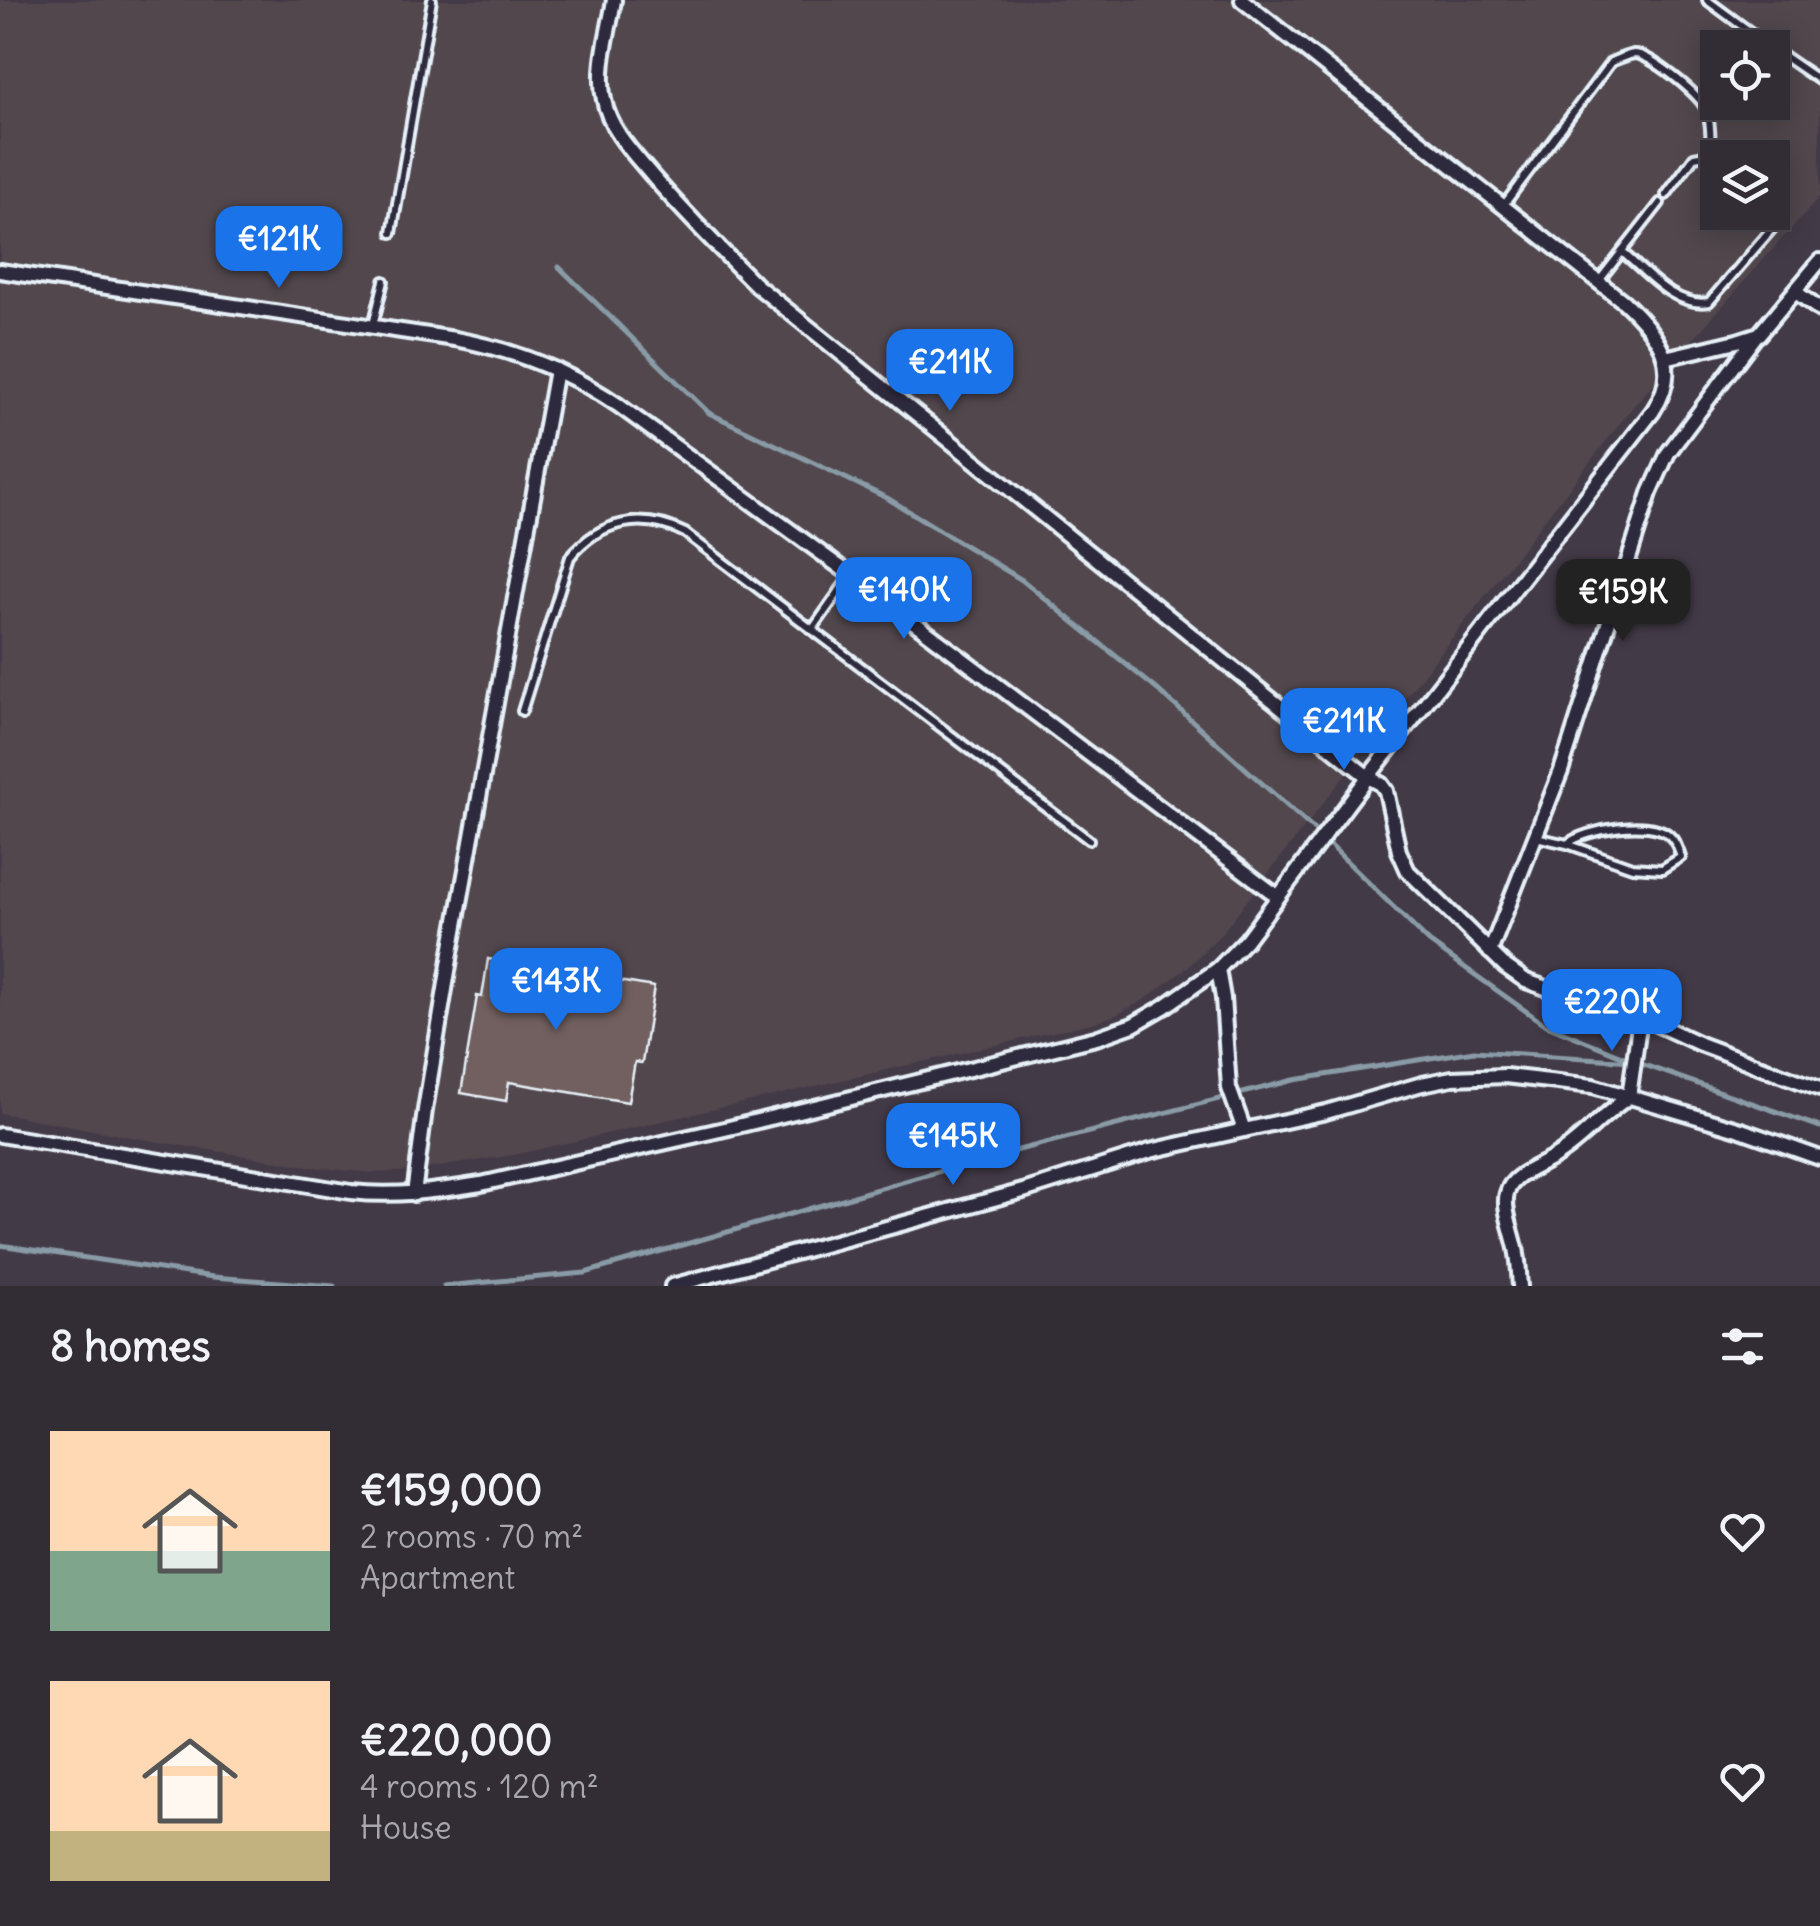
<!DOCTYPE html>
<meta charset="utf-8">
<style>
body{margin:0;font-family:Delius,sans-serif;background:#3d3841;color:#f1f3f6;height:100vh;display:flex;flex-direction:column;font-size:38px;white-space:nowrap}
*{box-sizing:border-box;margin:0}
p{font-size:32px;color:#a8a7ad}
.icon{flex:none;width:55px;height:55px;fill:none;stroke:currentColor;stroke-width:2;stroke-linecap:round;stroke-linejoin:round}
.map{position:relative;height:1286px;overflow:hidden}
.sheet{display:flex;flex-direction:column;background:#322c35;flex:1}
.sheet>*{flex:none}
.tools{position:absolute;left:1700px;top:30px;display:grid;gap:20px}
.tools a{display:grid;place-items:center;width:90px;height:90px;border-radius:0px;background:#322c35;box-shadow:0 5px 25px #0003,0 0 0 2px #4d4850;font-size:50px}
.price{position:absolute;translate:-50% -85px;padding:0 22px;border-radius:20px;background:#1a73e8;color:#fff;font-size:32px;line-height:65px;filter:drop-shadow(0 2px 5px #0008)}
.price::after{content:'';position:absolute;left:50%;top:60px;width:30px;height:22px;margin-left:-15px;background:inherit;clip-path:polygon(0 0,100% 0,50% 100%)}
.price.on{background:#222;color:#fff}
ul{padding:0;list-style:none}
li{display:flex;align-items:center;gap:30px;height:250px;padding:0 50px}
li span{display:grid;place-items:center;flex:none;width:280px;height:200px;border-radius:0px;color:#555}
li>.icon{margin-inline-start:auto}
span .icon{width:120px;height:120px;fill:#fffc;stroke-width:1}
li b{font-size:42px}
h2{display:flex;justify-content:space-between;align-items:center;height:120px;padding:0 50px;font-size:42px}
.map>svg:first-child{display:block}
</style>
<div class="map">
<svg width="1820" height="1286" viewBox="0 0 1820 1286">
<rect width="100%" height="100%" fill="#433a47"/>
<filter id="ink" filterUnits="userSpaceOnUse"><feTurbulence type="fractalNoise" baseFrequency=".01" numOctaves="2"/><feDisplacementMap in="SourceGraphic" scale="20" xChannelSelector="R" yChannelSelector="G"/><feConvolveMatrix kernelMatrix="1 2 1 2 8 2 1 2 1" color-interpolation-filters="sRGB"/></filter>
<g filter="url(#ink)">
<path fill="#51464e" fill-rule="evenodd" d="M0,0H1820V196L1632,408L1221,934L1188,967L1144,1000L1116,1015L1092,1023L514,1155L413,1171L372,1173L320,1168L147,1140L0,1113ZM1718,48H1772V102H1718ZM1718,158H1772V212H1718Z"/>
<g fill="none" stroke-linecap="round" stroke-linejoin="round">
<g stroke="#899ba6" stroke-width="5">
<polyline points="559,267 709,413 887,498 1022,580 1159,691 1322,837 1429,942 1544,1024 1624,1057"/>
<polyline points="0,1245 213,1277 334,1286"/>
<polyline points="444,1286 585,1273 975,1161 1294,1080 1474,1051 1633,1061 1820,1127"/>
</g>
</g>
<polygon fill="#71615e" stroke="#e8f1f8" stroke-width="2.5" points="488,959 654,987 642,1063 635,1062 628,1102 509,1082 506,1101 461,1093 477,996 482,997"/>
<g fill="none" stroke-linecap="round" stroke-linejoin="round">
<defs>
<g id="lane">
<polyline points="1707,0 1772,48"/>
<polyline points="1772,48 1820,81"/>
<polyline points="1666,195 1694,157 1711,154 1718,159"/>
<path d="M1503,206L1611,62C1618,59 1627,55 1634,54C1650,54 1697,93 1704,106C1712,120 1710,140 1711,154"/>
<polyline points="392,233 432,0"/>
<path d="M1622,252C1646,272 1675,308 1709,302L1778,222L1779,206L1772,198"/>
<polyline points="1599,281 1660,203"/>
<polyline points="373,325 384,281"/>
<polyline points="812,630 850,576"/>
<path d="M522,711L570,557C600,520 643,512 685,533L1089,840"/>
<path d="M1536,837L1567,844L1632,867L1662,869L1681,857C1678,849 1676,841 1669,835C1651,818 1585,829 1567,844"/>
</g>
<g id="street">
<path d="M614,0C609,32 597,68 604,100C610,131 635,155 654,178C687,215 721,250 756,285L1368,777L1381,784L1386,791L1399,851L1408,871L1505,966L1526,981L1546,988L1612,1004L1700,1044L1820,1089"/>
<path d="M0,271L455,339C515,350 568,371 618,405L851,575L1277,896"/>
<polyline points="1796,292 1820,310"/>
<polyline points="1665,358 1737,341 1759,334 1820,261"/>
<polyline points="1490,952 1561,771 1650,493 1668,453 1756,336"/>
<polyline points="1218,969 1223,998 1229,1088 1244,1130 1326,1112 1422,1084 1452,1078 1505,1076 1593,1086 1741,1130 1820,1158"/>
<path d="M0,1135L351,1192C395,1197 437,1191 481,1184L729,1128L1096,1038L1133,1025L1164,1007L1218,969L1246,940L1368,777L1653,411C1683,366 1658,334 1624,302L1242,0"/>
<polyline points="414,1194 425,1110 451,953 556,370"/>
<polyline points="672,1286 1023,1191 1150,1151 1244,1130"/>
<path d="M1520,1286C1519,1276 1519,1265 1517,1254C1515,1237 1502,1209 1507,1193C1512,1174 1541,1166 1556,1156C1584,1139 1602,1114 1629,1097L1640,1018"/>
</g>
</defs>
<use href="#lane" stroke="#e8f1f8" stroke-width="14"/>
<use href="#street" stroke="#e8f1f8" stroke-width="20"/>
<use href="#lane" stroke="#2f2a3d" stroke-width="6"/>
<use href="#street" stroke="#2f2a3d" stroke-width="12"/>
</g>
</g>
</svg>
<div class="tools">
<a><svg class="icon" aria-label="locate" viewBox="0 0 24 24"><circle cx="12" cy="12" r="6"/><path d="M12 2v4M12 18v4M2 12h4M18 12h4"/></svg></a>
<a><svg class="icon" aria-label="layers" viewBox="0 0 24 24"><path d="M12 4l9 5-9 5-9-5zM3 14l9 5 9-5"/></svg></a>
</div>
<b class="price" style="left:279px;top:291px">€121K</b>
<b class="price" style="left:950px;top:414px">€211K</b>
<b class="price" style="left:904px;top:642px">€140K</b>
<b class="price on" style="left:1623px;top:644px">€159K</b>
<b class="price" style="left:1344px;top:773px">€211K</b>
<b class="price" style="left:556px;top:1033px">€143K</b>
<b class="price" style="left:1612px;top:1054px">€220K</b>
<b class="price" style="left:953px;top:1188px">€145K</b>
</div>
<section class="sheet">
<h2>8 homes<svg class="icon" aria-label="filters" viewBox="0 0 24 24"><path d="M4 7h16M4 17h16"/><circle cx="9" cy="7" r="2"/><circle cx="15" cy="17" r="2"/></svg></h2>
<ul>
<li><span style="background:linear-gradient(#ffd9b3 60%,#7fa58c 0)"><svg class="icon" aria-label="home" viewBox="0 0 24 24"><path d="M3 11l9-7 9 7M6 9v11h12V9"/></svg></span><div><b>€159,000</b><p>2 rooms · 70 m²</p><p>Apartment</p></div><svg class="icon" aria-label="heart" viewBox="0 0 24 24"><path d="M12 20l-8-8c-3-5 5-10 8-4 3-6 11-1 8 4z"/></svg></li>
<li><span style="background:linear-gradient(#ffd9b3 75%,#c2b280 0)"><svg class="icon" aria-label="home" viewBox="0 0 24 24"><path d="M3 11l9-7 9 7M6 9v11h12V9"/></svg></span><div><b>€220,000</b><p>4 rooms · 120 m²</p><p>House</p></div><svg class="icon" aria-label="heart" viewBox="0 0 24 24"><path d="M12 20l-8-8c-3-5 5-10 8-4 3-6 11-1 8 4z"/></svg></li>
</ul>
</section>
